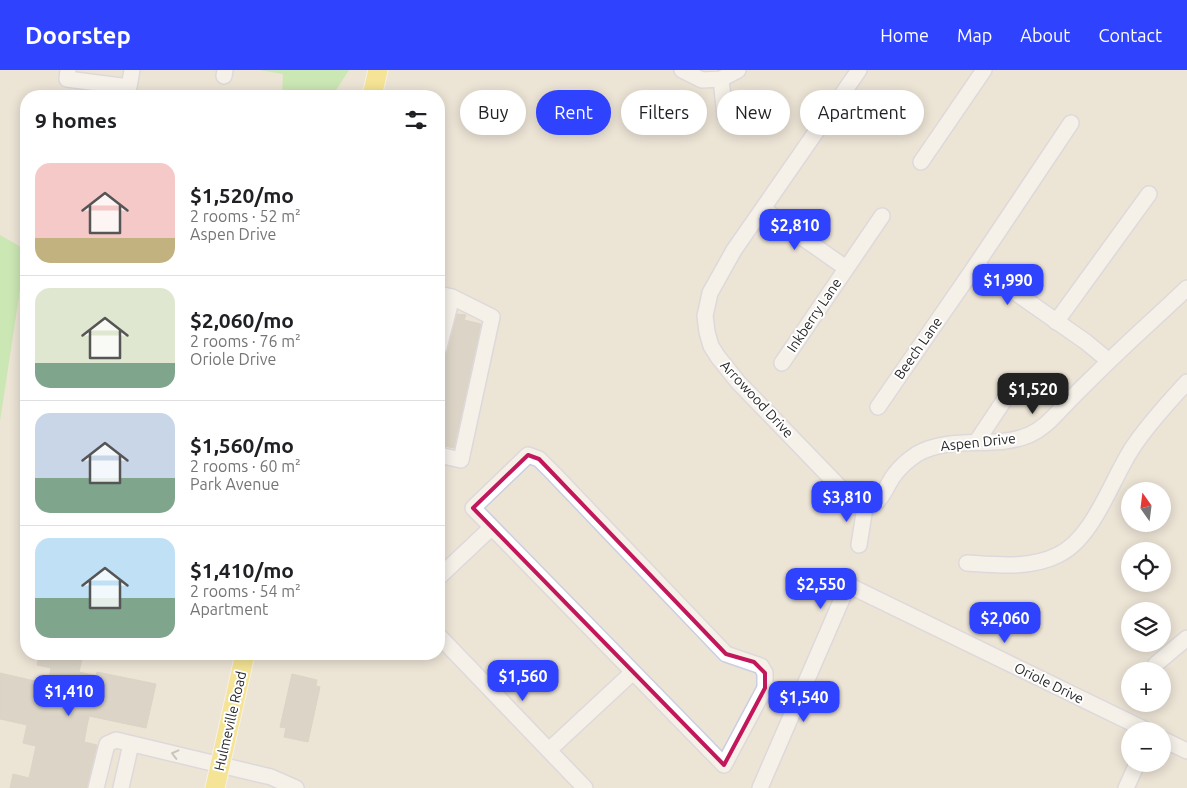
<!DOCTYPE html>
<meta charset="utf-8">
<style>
body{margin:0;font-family:Ubuntu,sans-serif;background:#f6f6f6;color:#202124;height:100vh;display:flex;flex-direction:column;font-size:19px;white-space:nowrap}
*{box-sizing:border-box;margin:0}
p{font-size:16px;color:#757577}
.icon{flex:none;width:28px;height:28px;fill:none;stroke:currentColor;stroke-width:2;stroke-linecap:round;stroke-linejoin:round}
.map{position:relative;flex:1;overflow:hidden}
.side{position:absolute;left:20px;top:20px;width:425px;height:570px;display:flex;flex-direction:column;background:#fff;border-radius:20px;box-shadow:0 2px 12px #0003}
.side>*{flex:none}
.top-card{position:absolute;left:460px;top:20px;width:475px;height:45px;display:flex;gap:10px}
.needle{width:32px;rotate:346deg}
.fabs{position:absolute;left:1121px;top:412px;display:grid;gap:10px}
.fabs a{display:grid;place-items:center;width:50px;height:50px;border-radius:50%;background:#fff;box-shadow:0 2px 12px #0003;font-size:25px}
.price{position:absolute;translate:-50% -42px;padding:0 11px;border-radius:10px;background:#2f43ff;color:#fff;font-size:16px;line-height:32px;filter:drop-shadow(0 1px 2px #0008)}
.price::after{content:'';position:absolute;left:50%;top:30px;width:15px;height:11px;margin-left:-8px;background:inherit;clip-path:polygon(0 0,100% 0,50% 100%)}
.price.selected{background:#222;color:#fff}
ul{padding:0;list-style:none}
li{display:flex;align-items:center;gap:15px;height:125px;padding:0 15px}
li+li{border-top:1px solid #e0e0e0}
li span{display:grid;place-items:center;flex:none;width:140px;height:100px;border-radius:15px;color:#555}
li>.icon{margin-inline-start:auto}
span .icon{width:60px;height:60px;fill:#fffc;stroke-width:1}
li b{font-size:21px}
h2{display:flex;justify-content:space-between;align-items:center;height:60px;padding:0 15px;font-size:21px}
.pill{padding:0 18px;border-radius:22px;background:#fff;box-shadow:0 2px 12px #0003;font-size:18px;line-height:45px}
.pill.selected{background:#2f43ff;color:#fff}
header{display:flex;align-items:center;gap:30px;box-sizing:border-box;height:70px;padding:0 25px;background:#2f43ff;color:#fff}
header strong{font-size:24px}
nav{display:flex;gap:28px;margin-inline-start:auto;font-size:18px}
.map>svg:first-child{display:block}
</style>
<header>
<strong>Doorstep</strong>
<nav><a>Home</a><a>Map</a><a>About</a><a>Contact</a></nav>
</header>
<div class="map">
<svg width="1187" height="718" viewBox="0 0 1187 718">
<rect width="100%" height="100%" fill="#ece4d5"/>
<g fill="#a2ea8a">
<polygon points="260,0 349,0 336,20 326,26 282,26 283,4"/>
<polygon points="0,165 26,180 0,351"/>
</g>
<g fill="#c6c1b6" stroke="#c6c0b0">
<polygon points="457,244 466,245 464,250 481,254 454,378 439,375 439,288 445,284 448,280"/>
<polygon points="39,584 83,584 79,602 96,606 97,602 156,614 146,658 89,646 84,672 97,675 87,718 10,718 13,704 29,708 36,676 23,673 27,655 0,649 0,603 48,614 51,598 37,595"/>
<polygon points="292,604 317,610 316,616 320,617 308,672 284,667 286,658 280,657"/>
</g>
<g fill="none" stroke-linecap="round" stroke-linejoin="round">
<defs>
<g id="minor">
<polyline points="68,0 67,9 129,17 132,0"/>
<polyline points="682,0 702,10 721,9 738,0"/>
<path d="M859,0L734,180L710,223L705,246L707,262L711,276L718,287L738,312L855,433C880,445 883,419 895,404C901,396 908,390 917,384C953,364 993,380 1029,365C1045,358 1054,346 1066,334C1077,322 1090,310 1101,299C1129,271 1159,245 1187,218"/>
<polyline points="224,6 225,0"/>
<polyline points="721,9 725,46"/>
<polyline points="921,92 984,0"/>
<polyline points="764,139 783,154 846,198"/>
<polyline points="976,195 1086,272 1109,291"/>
<polyline points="439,224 452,227 439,277"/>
<polyline points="1056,252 1149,124"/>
<polyline points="782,293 882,146"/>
<polyline points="878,337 976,195 1071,53"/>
<polyline points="977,371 1013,317"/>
<polyline points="439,385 461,390 492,247 452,227"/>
<polygon points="528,385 539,389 554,404 726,584 761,596 765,603 765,618 724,695 473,438"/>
<polyline points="859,475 865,437"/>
<path d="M967,493C997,495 1030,499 1058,485C1094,468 1111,410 1133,377C1149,353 1168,333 1187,312"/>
<polyline points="439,507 491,458"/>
<polyline points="439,566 585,718"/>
<polyline points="1156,594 1187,568"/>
<polyline points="1162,669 1187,681"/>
<polyline points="549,680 633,602"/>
<polyline points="96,718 107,674 116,670 271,707 296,718"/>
<polyline points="121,718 131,674"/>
<polyline points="760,718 848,515 1148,661"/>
<polyline points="1126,718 1137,694"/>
</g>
<g id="major">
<polyline points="372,26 378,0"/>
<polyline points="215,718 245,584"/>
</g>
</defs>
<use href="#minor" stroke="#cbcde2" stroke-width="18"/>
<use href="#major" stroke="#fff" stroke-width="21"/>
<use href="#minor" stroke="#fff" stroke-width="15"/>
<use href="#major" stroke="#ffe547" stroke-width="19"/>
</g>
<defs><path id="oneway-chevron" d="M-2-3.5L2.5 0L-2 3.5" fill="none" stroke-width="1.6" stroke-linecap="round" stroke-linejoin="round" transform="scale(1.25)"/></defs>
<use stroke="#9e9e9e" href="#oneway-chevron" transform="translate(175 684) rotate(-166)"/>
<path d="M0 0H1187V718H0ZM528,385L539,389L726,584L754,592L765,603V618L724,695L473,438Z" fill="#ece4d5" fill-opacity=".55" fill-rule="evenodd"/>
<path fill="none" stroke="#c2185b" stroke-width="4" stroke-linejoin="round" d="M528,385L539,389L726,584L754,592L765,603V618L724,695L473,438Z"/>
<g text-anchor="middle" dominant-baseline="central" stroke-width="4" stroke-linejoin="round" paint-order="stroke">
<g font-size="14" fill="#272727" stroke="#fff">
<text transform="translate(814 245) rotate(-56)">Inkberry Lane</text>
<text transform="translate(918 278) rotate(-55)">Beech Lane</text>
<text transform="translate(757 329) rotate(47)">Arrowood Drive</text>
<text transform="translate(978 372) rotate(-6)">Aspen Drive</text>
<text transform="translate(1049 613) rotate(26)">Oriole Drive</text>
<text transform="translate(230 651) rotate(-77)">Hulmeville Road</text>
</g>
</g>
</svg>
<div class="fabs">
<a><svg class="needle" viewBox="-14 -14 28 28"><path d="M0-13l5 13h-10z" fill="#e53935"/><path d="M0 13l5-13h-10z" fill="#757577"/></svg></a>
<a><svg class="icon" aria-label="locate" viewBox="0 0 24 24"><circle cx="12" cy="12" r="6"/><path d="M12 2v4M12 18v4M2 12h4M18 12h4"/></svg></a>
<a><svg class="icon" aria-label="layers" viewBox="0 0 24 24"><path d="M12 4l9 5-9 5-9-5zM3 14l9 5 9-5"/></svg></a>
<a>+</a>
<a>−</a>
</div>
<b class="price" style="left:795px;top:181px">$2,810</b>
<b class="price" style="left:1008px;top:236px">$1,990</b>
<b class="price selected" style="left:1033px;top:345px">$1,520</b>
<b class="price" style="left:847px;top:453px">$3,810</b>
<b class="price" style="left:821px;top:540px">$2,550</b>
<b class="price" style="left:1005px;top:574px">$2,060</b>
<b class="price" style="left:523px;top:632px">$1,560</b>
<b class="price" style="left:69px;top:647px">$1,410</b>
<b class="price" style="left:804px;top:653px">$1,540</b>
<div class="top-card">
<a class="pill">Buy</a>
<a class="pill selected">Rent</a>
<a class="pill">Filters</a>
<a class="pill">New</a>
<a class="pill">Apartment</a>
</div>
<section class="side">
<h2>9 homes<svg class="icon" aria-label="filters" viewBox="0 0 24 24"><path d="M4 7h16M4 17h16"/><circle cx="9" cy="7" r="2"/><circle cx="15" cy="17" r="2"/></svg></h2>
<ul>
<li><span style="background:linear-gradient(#f6c9c9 75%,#c2b280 0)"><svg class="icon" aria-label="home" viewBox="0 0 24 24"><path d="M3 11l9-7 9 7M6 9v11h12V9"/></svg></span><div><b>$1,520/mo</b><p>2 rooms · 52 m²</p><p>Aspen Drive</p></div></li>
<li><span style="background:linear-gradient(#dfe7d0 75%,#7fa58c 0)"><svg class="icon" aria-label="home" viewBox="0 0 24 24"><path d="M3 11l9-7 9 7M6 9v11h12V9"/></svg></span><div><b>$2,060/mo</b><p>2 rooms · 76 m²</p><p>Oriole Drive</p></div></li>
<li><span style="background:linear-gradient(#c9d6e8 65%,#7fa58c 0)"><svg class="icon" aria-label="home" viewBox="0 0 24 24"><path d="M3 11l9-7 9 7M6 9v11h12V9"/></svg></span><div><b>$1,560/mo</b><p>2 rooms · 60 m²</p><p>Park Avenue</p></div></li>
<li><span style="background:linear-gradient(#bfe0f5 60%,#7fa58c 0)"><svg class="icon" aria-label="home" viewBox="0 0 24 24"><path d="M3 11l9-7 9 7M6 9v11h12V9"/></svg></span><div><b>$1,410/mo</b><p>2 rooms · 54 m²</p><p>Apartment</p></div></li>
</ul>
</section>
</div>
